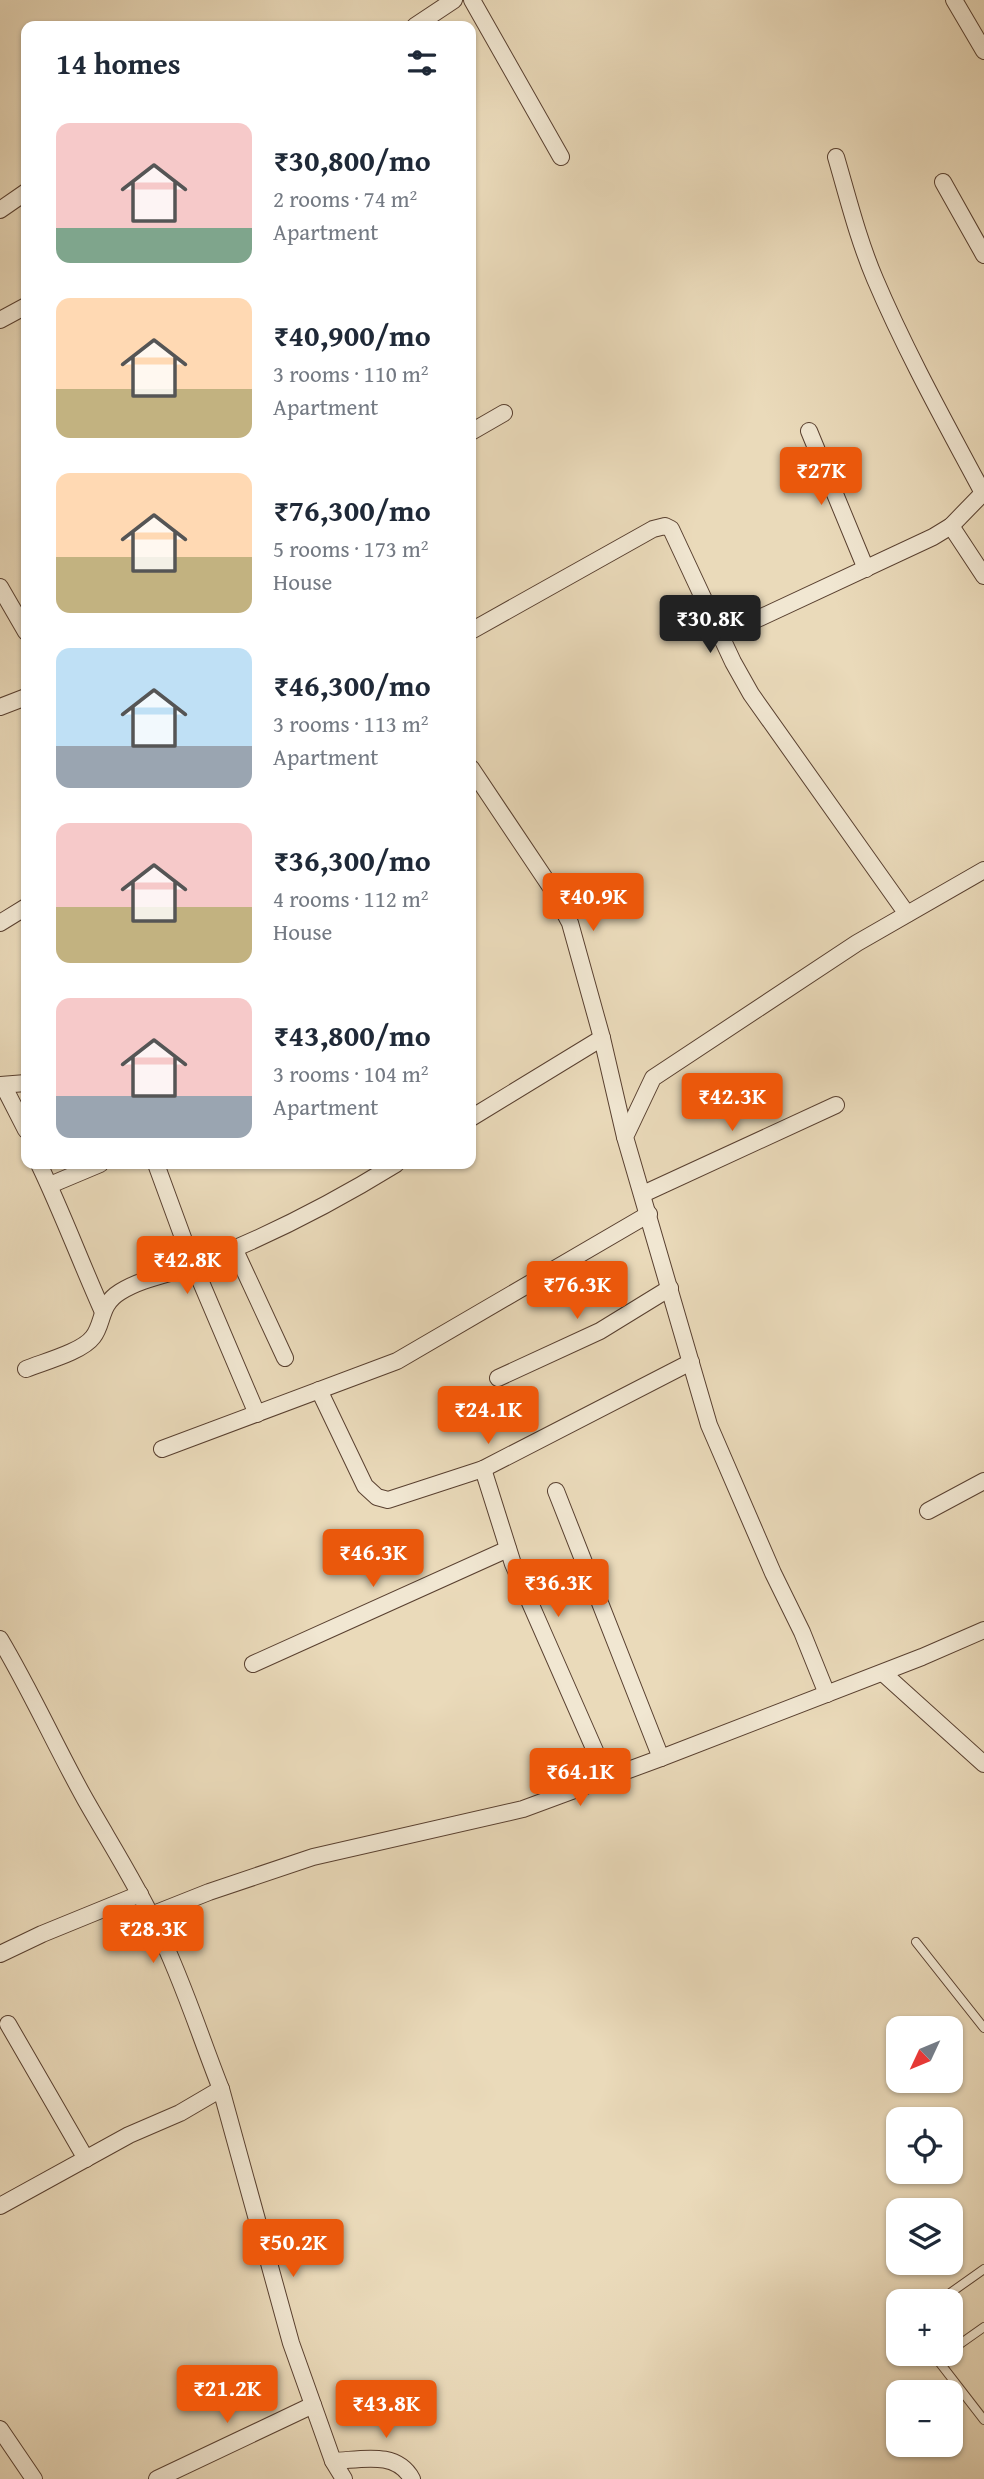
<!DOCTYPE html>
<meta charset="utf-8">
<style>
body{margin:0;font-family:"Gentium Book Plus",serif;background:#f2f2f3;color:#1f2937;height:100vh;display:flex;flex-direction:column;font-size:26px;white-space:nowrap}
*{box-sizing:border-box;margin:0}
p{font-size:23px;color:#747a83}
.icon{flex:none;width:38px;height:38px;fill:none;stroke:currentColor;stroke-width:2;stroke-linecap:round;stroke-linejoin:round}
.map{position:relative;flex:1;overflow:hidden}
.sheet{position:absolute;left:21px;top:21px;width:455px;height:1148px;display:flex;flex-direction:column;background:#fff;border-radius:14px;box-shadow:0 2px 5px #0004}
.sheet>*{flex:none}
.needle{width:46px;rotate:226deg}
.tools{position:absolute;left:886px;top:2016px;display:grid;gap:14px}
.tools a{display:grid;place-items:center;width:77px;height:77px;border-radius:14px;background:#fff;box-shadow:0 2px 5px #0004;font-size:35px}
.price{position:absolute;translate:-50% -60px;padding:0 16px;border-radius:7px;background:#ea580c;color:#fff;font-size:23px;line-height:46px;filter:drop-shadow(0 2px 4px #0008)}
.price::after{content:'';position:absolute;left:50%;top:42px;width:21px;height:16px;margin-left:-10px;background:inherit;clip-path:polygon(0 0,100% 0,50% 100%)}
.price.selected{background:#222;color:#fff}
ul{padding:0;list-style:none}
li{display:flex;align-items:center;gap:21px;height:175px;padding:0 35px}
li span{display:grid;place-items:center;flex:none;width:196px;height:140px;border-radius:14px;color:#555}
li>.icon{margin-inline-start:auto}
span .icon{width:84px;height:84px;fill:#fffc;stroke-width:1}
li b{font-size:30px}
h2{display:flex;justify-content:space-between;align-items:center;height:84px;padding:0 35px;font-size:30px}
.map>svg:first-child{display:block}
</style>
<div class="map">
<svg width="984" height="2479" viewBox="0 0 984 2479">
<rect width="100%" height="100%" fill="#eadaba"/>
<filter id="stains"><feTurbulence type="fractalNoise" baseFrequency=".00286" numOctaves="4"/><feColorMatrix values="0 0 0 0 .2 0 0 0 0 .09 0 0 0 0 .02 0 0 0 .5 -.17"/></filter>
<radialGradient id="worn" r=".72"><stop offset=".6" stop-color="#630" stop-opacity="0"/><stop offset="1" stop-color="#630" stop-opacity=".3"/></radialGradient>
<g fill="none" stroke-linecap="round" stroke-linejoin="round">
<defs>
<g id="service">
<polyline points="916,1942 984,2028"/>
<polyline points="939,2301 984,2269"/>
<polyline points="950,2351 984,2327"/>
<polyline points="933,2354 984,2420"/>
</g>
<g id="minor">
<polyline points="472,0 561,157"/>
<polyline points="954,0 984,51"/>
<polyline points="415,26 454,0"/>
<path d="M836,157C848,198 858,239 875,279C906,352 945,422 983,493"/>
<polyline points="943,182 984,255"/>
<polyline points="0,210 26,192"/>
<polyline points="0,320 26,306"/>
<polyline points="809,431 866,569"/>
<polyline points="471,432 504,413"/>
<polyline points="951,526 984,576"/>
<polyline points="0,587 26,632"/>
<polyline points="471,631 653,529 665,526 671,529 733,662 751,694 907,914"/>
<polyline points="721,636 933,537 951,526 984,492"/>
<polyline points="0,707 26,697"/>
<polyline points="471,768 552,889 570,923 602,1038 625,1137"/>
<polyline points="0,923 26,907"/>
<polyline points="0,1085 26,1083"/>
<polyline points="3,1085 26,1130"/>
<polyline points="471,1118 602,1038"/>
<path d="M39,1164C62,1212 81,1263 103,1312"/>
<polyline points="156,1164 189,1254 257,1414"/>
<polyline points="50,1185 100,1164"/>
<polyline points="643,1194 836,1105"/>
<polyline points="234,1248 285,1358"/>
<path d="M26,1369C43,1362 82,1352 93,1337C104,1323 99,1305 120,1292C142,1278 171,1274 195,1265C264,1238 333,1203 396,1164"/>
<polyline points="498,1378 600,1331 670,1288"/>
<polyline points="319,1390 365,1486 377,1497 388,1500 483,1469 691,1362"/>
<polyline points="162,1449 397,1361 649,1214"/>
<polyline points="483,1469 513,1564 607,1778"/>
<polyline points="556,1491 661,1758"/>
<polyline points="928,1511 984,1481"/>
<path d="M0,1639C31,1691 56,1747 85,1799C110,1843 137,1885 158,1930C183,1981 200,2036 221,2089L180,2113L129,2135L0,2206"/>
<polyline points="253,1664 508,1549"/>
<polyline points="883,1673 984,1764"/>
<polyline points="827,1694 802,1632 773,1573 709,1425 625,1137 653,1078 857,943 984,870"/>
<polyline points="151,1915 209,1892 313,1857 523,1809 661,1758 922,1657 984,1630"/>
<polyline points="0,1954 42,1934 140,1894"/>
<polyline points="8,2024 86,2159"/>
<polyline points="221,2089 291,2343 333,2461 344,2479"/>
<polyline points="0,2429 34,2479"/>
<path d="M333,2461C361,2460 396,2450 412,2479"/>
<polyline points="157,2479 313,2405"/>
</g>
</defs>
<use href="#service" stroke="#594030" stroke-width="10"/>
<use href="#minor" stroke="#594030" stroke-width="18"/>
<use href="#service" stroke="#f1e7d2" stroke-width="8"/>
<use href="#minor" stroke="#f1e7d2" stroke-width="16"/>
</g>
<rect width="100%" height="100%" filter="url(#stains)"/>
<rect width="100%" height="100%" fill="url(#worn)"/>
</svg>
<div class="tools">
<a><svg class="needle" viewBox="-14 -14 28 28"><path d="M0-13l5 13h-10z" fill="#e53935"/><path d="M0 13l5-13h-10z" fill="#747a83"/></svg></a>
<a><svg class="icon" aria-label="locate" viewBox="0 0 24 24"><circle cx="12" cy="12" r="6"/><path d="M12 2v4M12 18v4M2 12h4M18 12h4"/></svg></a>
<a><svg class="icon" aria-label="layers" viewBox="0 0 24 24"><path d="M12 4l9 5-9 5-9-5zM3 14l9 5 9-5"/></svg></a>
<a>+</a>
<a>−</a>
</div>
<b class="price" style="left:821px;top:507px">₹27K</b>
<b class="price selected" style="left:710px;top:655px">₹30.8K</b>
<b class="price" style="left:593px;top:933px">₹40.9K</b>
<b class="price" style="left:732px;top:1133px">₹42.3K</b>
<b class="price" style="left:187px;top:1296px">₹42.8K</b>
<b class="price" style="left:577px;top:1321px">₹76.3K</b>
<b class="price" style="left:488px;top:1446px">₹24.1K</b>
<b class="price" style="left:373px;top:1589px">₹46.3K</b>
<b class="price" style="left:558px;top:1619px">₹36.3K</b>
<b class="price" style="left:580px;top:1808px">₹64.1K</b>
<b class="price" style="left:153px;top:1965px">₹28.3K</b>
<b class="price" style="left:293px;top:2279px">₹50.2K</b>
<b class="price" style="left:227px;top:2425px">₹21.2K</b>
<b class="price" style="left:386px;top:2440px">₹43.8K</b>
<section class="sheet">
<h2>14 homes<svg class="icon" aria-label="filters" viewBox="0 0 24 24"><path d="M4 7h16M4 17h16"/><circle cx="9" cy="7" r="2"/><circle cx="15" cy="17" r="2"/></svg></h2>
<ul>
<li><span style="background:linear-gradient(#f6c9c9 75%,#7fa58c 0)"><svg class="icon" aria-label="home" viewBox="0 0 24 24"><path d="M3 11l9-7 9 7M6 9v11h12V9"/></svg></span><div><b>₹30,800/mo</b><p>2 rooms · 74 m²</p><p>Apartment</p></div></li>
<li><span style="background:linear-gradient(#ffd9b3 65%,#c2b280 0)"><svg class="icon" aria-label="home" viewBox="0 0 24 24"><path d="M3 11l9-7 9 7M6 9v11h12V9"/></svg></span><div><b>₹40,900/mo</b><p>3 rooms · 110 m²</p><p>Apartment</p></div></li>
<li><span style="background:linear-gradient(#ffd9b3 60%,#c2b280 0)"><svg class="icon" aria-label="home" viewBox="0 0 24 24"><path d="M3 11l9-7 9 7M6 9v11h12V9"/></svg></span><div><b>₹76,300/mo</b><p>5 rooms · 173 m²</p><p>House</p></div></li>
<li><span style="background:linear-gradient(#bfe0f5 70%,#9aa5b1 0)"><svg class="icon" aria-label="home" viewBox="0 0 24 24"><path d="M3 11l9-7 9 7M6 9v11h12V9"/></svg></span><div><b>₹46,300/mo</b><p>3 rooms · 113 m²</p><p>Apartment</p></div></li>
<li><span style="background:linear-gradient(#f6c9c9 60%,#c2b280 0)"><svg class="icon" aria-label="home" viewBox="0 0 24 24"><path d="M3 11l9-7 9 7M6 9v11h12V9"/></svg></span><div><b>₹36,300/mo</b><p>4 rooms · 112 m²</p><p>House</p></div></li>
<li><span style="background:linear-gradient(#f6c9c9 70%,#9aa5b1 0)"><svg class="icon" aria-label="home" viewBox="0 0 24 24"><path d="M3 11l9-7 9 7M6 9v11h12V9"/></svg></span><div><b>₹43,800/mo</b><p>3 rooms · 104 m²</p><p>Apartment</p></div></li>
</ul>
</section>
</div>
